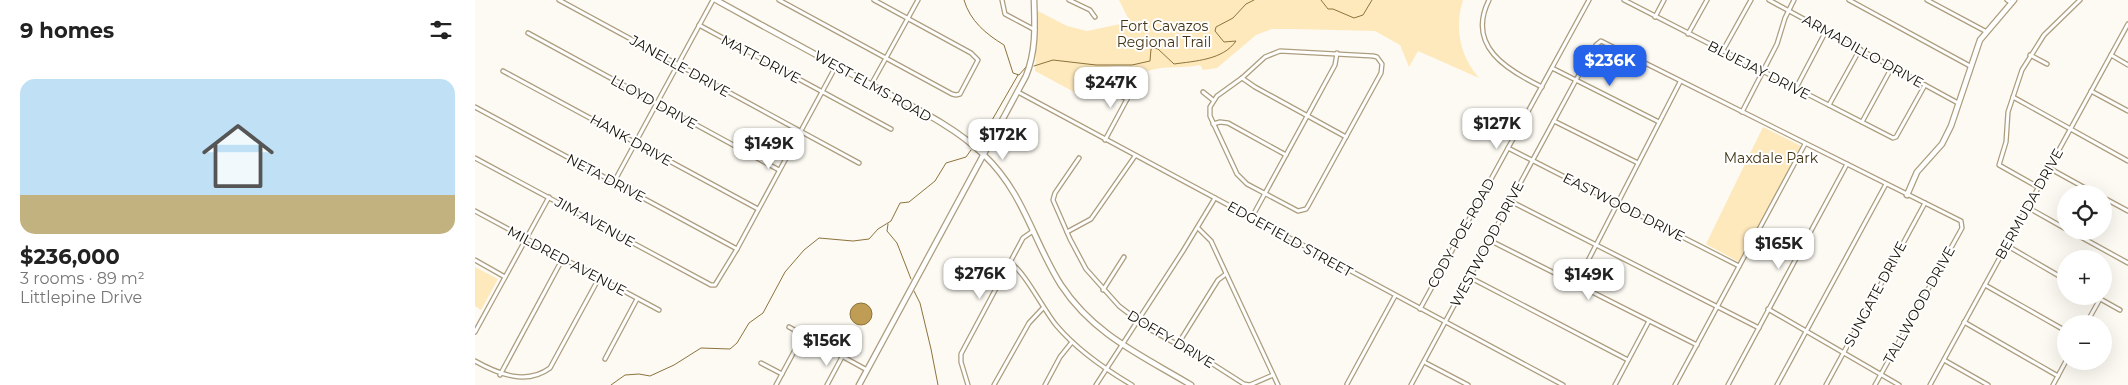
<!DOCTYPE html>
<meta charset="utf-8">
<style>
body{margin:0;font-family:Montserrat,sans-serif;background:#f2f2f2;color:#222;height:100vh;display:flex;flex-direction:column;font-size:19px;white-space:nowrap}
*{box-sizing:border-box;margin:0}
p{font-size:16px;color:#767676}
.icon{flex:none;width:28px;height:28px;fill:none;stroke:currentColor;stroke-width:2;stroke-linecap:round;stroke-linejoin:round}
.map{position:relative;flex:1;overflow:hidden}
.sheet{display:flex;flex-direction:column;background:#fff;width:475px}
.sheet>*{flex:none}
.controls{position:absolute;left:1582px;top:185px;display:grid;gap:10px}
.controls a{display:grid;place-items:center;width:55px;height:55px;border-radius:50%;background:#fff;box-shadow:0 5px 20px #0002;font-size:25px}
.price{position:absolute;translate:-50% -42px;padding:0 11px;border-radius:10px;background:#fff;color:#222;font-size:16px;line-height:32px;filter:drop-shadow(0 1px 2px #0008)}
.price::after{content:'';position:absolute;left:50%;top:30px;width:15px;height:11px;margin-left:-8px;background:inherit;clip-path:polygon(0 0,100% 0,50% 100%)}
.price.current{background:#2563eb;color:#fff}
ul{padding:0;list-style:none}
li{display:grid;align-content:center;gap:10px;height:265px;padding:0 20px}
li span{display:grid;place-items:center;height:155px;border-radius:15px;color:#555}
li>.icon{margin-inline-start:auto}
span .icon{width:90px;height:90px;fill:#fffc;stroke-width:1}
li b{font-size:21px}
h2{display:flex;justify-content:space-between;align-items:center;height:60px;padding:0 20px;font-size:21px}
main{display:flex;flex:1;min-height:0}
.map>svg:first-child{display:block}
</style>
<main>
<section class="sheet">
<h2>9 homes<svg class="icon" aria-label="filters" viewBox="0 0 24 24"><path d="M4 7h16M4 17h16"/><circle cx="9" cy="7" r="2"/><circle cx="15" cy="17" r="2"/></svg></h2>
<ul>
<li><span style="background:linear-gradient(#bfe0f5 75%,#c2b280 0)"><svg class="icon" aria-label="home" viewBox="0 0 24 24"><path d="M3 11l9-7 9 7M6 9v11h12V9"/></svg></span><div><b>$236,000</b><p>3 rooms · 89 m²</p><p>Littlepine Drive</p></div></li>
</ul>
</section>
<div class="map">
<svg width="1653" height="385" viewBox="0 0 1653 385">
<rect width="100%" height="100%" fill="#fdfaf3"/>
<g fill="#fee9bd">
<path d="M644,0H988C979,28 985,56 1004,78L943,51L934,67L925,45L900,31L817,29H797L781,35L742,68L728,70L725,65C708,69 690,65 673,71C658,63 631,66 616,70L601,93L560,71L563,11L592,26L612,31L655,22Z"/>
<polygon points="1288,127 1326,146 1266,263 1231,244"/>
<polygon points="0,267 23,279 6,310 0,306"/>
</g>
<circle fill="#c09d54" stroke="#8d733c" cx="386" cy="314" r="11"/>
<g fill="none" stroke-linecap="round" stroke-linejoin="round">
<g stroke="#8d733c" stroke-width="1">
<path d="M489,0C495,21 511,34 529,45L538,73L544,75L551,67"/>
<polyline points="846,0 853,9 858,9 879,18 888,15 897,0"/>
<path d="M559,66L578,60L621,65H657L675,61L676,49L679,48L683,49L699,64C720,61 748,60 761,41L749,42L740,31L741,27L758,18L771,4L779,0"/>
<polyline points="505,141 543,75"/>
<polyline points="413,224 412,231 422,243 436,279"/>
<polyline points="439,291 445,303 456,349 463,385"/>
<polyline points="136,385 150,375 164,374 175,376 199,365 226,348 255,349 262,343 274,323 288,313 310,272 329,250 344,238 378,241 394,239 403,229 416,221 425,203 434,202 460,181 471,163 491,157 496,150"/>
</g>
<defs>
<g id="street">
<polyline points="84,0 384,163"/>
<polyline points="304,0 477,94 481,95 485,94 503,60 496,53 399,0"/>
<polyline points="527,0 530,14 560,30"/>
<polyline points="594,0 615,10 620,17"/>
<path d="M1014,0C991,46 1032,70 1067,87"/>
<polyline points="1149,0 1418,138 1421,137 1450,85"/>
<polyline points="1294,0 1483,103"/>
<polyline points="1374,0 1495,66"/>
<polyline points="1452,0 1510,31"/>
<polyline points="1532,0 1537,3"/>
<polyline points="1180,17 1189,0"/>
<polyline points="224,25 416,129"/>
<polyline points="53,33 304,170"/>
<polyline points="1213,34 1232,0"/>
<polygon points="805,51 898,56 902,57 907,64 906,73 833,206 831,209 823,211 772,184 762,174 735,116 735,107 742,96 767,78 790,57"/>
<polyline points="1247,52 1276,0"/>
<polyline points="1555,55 1572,64"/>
<polyline points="1636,55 1653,65"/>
<polyline points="1077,68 1184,122"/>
<polyline points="28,71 283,209"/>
<polyline points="767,78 780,87 871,137"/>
<polyline points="396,85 443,0"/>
<polyline points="1321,88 1351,31"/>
<polyline points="630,89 652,99"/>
<polyline points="1616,91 1653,111"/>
<polyline points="543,92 1088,385"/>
<polyline points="728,92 738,100"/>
<polyline points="1538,97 1653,161"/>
<polyline points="1354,105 1385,49"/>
<polyline points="0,107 262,249"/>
<polyline points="1267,112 1302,44 1310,18 1319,0"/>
<polyline points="1079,121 1163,163"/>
<polyline points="1387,122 1417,67"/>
<polyline points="738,124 745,122 753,123 811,155"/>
<polyline points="630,140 658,88"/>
<polyline points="1033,148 1264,266"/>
<polyline points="0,158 236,285 240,285 262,249 361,66"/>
<polyline points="604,158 580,193 578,200 595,239 611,269 644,306 674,329 733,361 769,384 775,385 798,375"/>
<polyline points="1574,168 1621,194"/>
<polyline points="139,182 238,0"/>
<polyline points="1563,187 1524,165 1531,142 1533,112 1547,70 1569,35 1605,0"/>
<polyline points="1629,198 1653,211"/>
<polyline points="1035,201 1284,328"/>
<polyline points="1552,207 1591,229"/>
<polyline points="0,211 184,310"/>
<polyline points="776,219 860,65 862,53"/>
<polyline points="723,228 736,241 803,385"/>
<polyline points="1595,231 1653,263"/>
<polyline points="592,232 616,219 660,156"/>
<polyline points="1014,240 1222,345"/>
<polyline points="1531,245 1591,280"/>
<polyline points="0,260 30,277"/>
<path d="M535,263C549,270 568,309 581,325C602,350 628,368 657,385"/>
<polyline points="994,277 1153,360"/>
<polyline points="1101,284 1205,82"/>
<polyline points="1510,285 1591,331"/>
<polyline points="628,290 649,257"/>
<polyline points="1620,296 1645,310"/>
<polyline points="945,309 1114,0"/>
<polyline points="1293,309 1424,385"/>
<polyline points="1489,322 1583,376"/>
<polyline points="1611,324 1625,299"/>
<polyline points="314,327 392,370"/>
<polyline points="0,332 74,197"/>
<polyline points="703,344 743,280 751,274"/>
<polyline points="130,359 162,299"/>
<polyline points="1469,360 1513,385"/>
<path d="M0,361C25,375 52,385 75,368L124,278"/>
<polyline points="949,362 993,385"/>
<polyline points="286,363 307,374"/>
<polyline points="25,375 88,258"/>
<polyline points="872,384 920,296"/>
<polyline points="301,385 328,335"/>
<polyline points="352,385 367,357"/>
<polyline points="493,385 486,362 486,354 548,238 558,231"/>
<polyline points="519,385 554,323 568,308"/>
<polyline points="570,385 585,357 597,342"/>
<polyline points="621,385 708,251 740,198"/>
<polyline points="936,385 1101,80 1121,45 1126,41 1486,221 1487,228 1400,385"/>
<polyline points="1140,385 1174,321"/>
<polyline points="1200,385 1330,144"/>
<polyline points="1253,385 1372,164"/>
<polyline points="1302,385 1411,184"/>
<polyline points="1351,385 1450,203"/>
<polyline points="1455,385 1653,24"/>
<polyline points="1578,385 1591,361"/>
</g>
<g id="secondary">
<path d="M241,0C295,30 349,59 404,89C440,108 479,126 509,155C549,193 558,241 586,285C619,335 666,355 716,385"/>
<polyline points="1432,195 1442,172 1467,144 1476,126 1505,40 1539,0"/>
<path d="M384,385L551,76C561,51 560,27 559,0"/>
</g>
</defs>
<use href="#street" stroke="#ac9d7e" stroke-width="5.5"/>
<use href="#secondary" stroke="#ac9d7e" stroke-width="7"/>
<use href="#street" stroke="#fff" stroke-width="3"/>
<use href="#secondary" stroke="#fff" stroke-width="4.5"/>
</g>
<g text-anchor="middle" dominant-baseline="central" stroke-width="4" stroke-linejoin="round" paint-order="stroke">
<g font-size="14" fill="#433514" stroke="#fff">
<text x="689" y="26">Fort Cavazos<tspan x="689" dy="16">Regional Trail</tspan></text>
<text x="1296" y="158">Maxdale Park</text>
</g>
<g font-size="14" fill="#151005" stroke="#fff">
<text transform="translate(1388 51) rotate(29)">ARMADILLO DRIVE</text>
<text transform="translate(286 59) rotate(28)">MATT DRIVE</text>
<text transform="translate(205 66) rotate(29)">JANELLE DRIVE</text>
<text transform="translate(1284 70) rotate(27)">BLUEJAY DRIVE</text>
<text transform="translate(398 86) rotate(29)">WEST ELMS ROAD</text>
<text transform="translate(179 102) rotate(29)">LLOYD DRIVE</text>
<text transform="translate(156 140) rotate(29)">HANK DRIVE</text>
<text transform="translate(131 178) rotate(28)">NETA DRIVE</text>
<text transform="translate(1554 204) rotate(-61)">BERMUDA DRIVE</text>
<text transform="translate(1149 207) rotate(27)">EASTWOOD DRIVE</text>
<text transform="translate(120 222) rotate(29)">JIM AVENUE</text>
<text transform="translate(986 233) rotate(-61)">CODY POE ROAD</text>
<text transform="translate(815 239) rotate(29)">EDGEFIELD STREET</text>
<text transform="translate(1012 244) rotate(-62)">WESTWOOD DRIVE</text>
<text transform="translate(92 261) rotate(28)">MILDRED AVENUE</text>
<text transform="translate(1400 294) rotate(-62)">SUNGATE DRIVE</text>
<text transform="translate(1444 305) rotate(-61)">TALLWOOD DRIVE</text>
<text transform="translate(696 339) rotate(31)">DOFFY DRIVE</text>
</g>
</g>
</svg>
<div class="controls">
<a><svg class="icon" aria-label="locate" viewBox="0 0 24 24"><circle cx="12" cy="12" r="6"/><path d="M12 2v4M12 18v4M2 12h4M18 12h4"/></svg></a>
<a>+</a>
<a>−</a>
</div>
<b class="price current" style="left:1135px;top:87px">$236K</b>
<b class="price" style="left:636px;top:109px">$247K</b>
<b class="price" style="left:1022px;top:150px">$127K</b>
<b class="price" style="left:528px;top:161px">$172K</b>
<b class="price" style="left:294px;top:170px">$149K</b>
<b class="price" style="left:1304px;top:270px">$165K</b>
<b class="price" style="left:505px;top:300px">$276K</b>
<b class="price" style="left:1114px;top:301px">$149K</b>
<b class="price" style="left:352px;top:367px">$156K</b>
</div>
</main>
